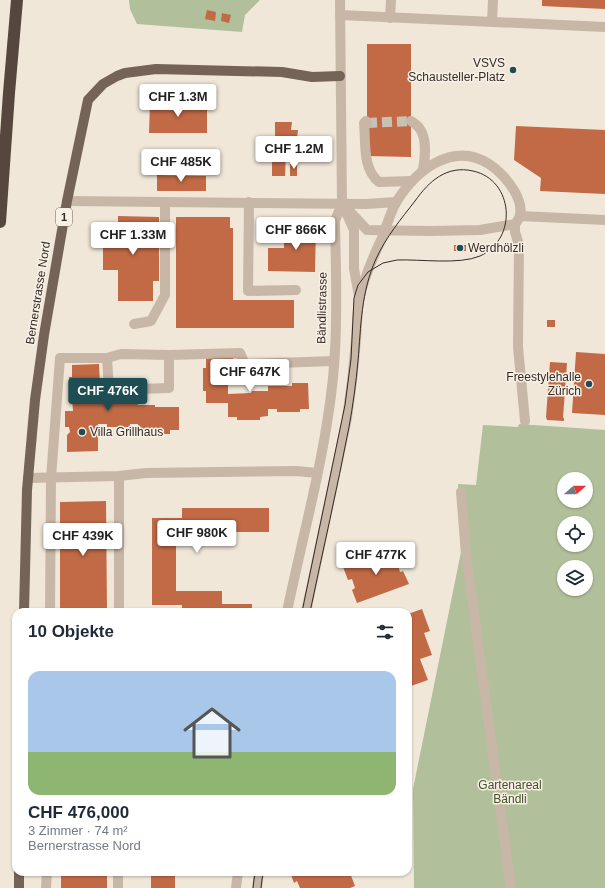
<!DOCTYPE html>
<html lang="de">
<meta charset="utf-8">
<style>
body{margin:0;font-family:Arial,sans-serif;background:#f6f6f7;color:#1f2937;height:100vh;display:flex;flex-direction:column;font-size:15px;white-space:nowrap}
*{box-sizing:border-box;margin:0}
p{font-size:13px;color:#747a83}
.icon{flex:none;width:22px;height:22px;fill:none;stroke:currentColor;stroke-width:2;stroke-linecap:round;stroke-linejoin:round}
.map{position:relative;flex:1;overflow:hidden}
.panel{position:absolute;left:12px;top:608px;width:400px;height:268px;display:flex;flex-direction:column;background:#fff;border-radius:12px;box-shadow:0 1px 3px #0004}
.panel>*{flex:none}
.needle{width:26px;rotate:69deg}
.tools{position:absolute;left:557px;top:472px;display:grid;gap:8px}
.tools a{display:grid;place-items:center;width:36px;height:36px;border-radius:50%;background:#fff;box-shadow:0 1px 3px #0004;font-size:20px}
.price{position:absolute;translate:-50% -34px;padding:0 9px;border-radius:4px;background:#fff;color:#222;font-size:13px;line-height:26px;filter:drop-shadow(0 1px 2px #0008)}
.price::after{content:'';position:absolute;left:50%;top:24px;width:12px;height:9px;margin-left:-6px;background:inherit;clip-path:polygon(0 0,100% 0,50% 100%)}
.price.on{background:#1e4e54;color:#fff}
ul{padding:0;list-style:none}
li{display:grid;align-content:center;gap:8px;height:212px;padding:0 16px}
li+li{border-top:1px solid #e0e1e3}
li span{display:grid;place-items:center;height:124px;border-radius:12px;color:#555}
li>.icon{margin-inline-start:auto}
span .icon{width:72px;height:72px;fill:#fffc;stroke-width:1}
li b{font-size:17px}
h2{display:flex;justify-content:space-between;align-items:center;height:48px;padding:0 16px;font-size:17px}
.map>svg:first-child{display:block}
</style>
<div class="map">
<svg width="605" height="888" viewBox="0 0 605 888">
<rect width="100%" height="100%" fill="#f0e7d9"/>
<g fill="#b1bf9a" fill-rule="evenodd">
<polygon points="129,0 260,0 245,15 242,32 137,24 130,9"/>
<path d="M519,424L605,430V888H414L413,789L461,552L458,484L476,485L483,425L518,427ZM564,479H586V501H564ZM564,523H586V545H564ZM564,567H586V589H564Z"/>
</g>
<g fill="#c26a46">
<polygon points="542,0 605,0 605,9 542,6"/>
<polygon points="207,10 216,12 215,21 205,19"/>
<polygon points="222,13 231,15 229,23 221,21"/>
<polygon points="367,44 411,44 411,157 367,156"/>
<polygon points="150,102 207,103 207,133 149,133"/>
<polygon points="275,122 292,122 291,130 298,130 297,138 292,137 291,146 287,146 287,155 286,155 285,176 272,176 272,145 275,145"/>
<polygon points="516,126 605,130 605,194 540,191 541,178 514,160"/>
<rect x="290" y="164" width="7" height="12"/>
<polygon points="157,175 206,176 206,191 157,191"/>
<polygon points="118,216 159,217 159,281 153,281 153,301 118,301 118,270 103,270 103,227 118,227"/>
<polygon points="176,217 230,217 230,228 233,228 233,300 294,300 294,328 176,328"/>
<polygon points="292,224 316,224 315,272 268,271 268,248 284,248 284,239 292,240"/>
<rect x="454" y="245" width="12" height="6"/>
<rect x="547" y="320" width="8" height="7"/>
<polygon points="576,352 605,354 605,415 572,413"/>
<polygon points="206,357 233,357 233,378 228,378 228,394 251,393 252,391 268,391 268,386 292,386 292,383 308,383 309,409 300,409 300,412 277,412 277,409 268,409 268,416 260,417 260,420 237,420 237,417 228,417 228,403 206,403 206,391 203,391 203,368 206,368"/>
<polygon points="550,362 567,363 563,418 564,418 564,421 547,420 546,417"/>
<polygon points="99,364 100,384 95,384 95,391 98,391 98,401 121,401 121,398 138,398 138,405 155,405 155,407 179,407 179,430 170,430 170,434 146,434 146,431 138,431 138,424 130,424 130,427 107,427 107,424 98,424 98,451 67,452 67,435 70,432 69,427 65,427 65,411 73,411 72,399 69,399 69,377 72,377 72,365"/>
<polygon points="106,501 107,612 60,612 60,502"/>
<polygon points="182,508 269,508 269,532 176,532 176,591 222,591 222,604 252,604 252,612 182,612 182,605 152,605 152,518 182,518"/>
<polygon points="395,548 400,561 397,562 400,572 403,571 409,584 357,603 352,590 355,588 352,579 348,580 343,567"/>
<polygon points="422,609 430,631 424,633 432,655 420,659 428,680 408,687 408,614"/>
<rect x="61" y="872" width="46" height="16"/>
<rect x="151" y="872" width="24" height="16"/>
<polygon points="290,872 345,872 346,874 350,873 355,886 350,888 300,888 297,881 294,883"/>
</g>
<g fill="none" stroke-linecap="round" stroke-linejoin="round">
<polyline stroke="#cac1b5" stroke-width="10" stroke-dasharray="10 5" stroke-linecap="butt" points="367,123 411,121"/>
<g stroke="#c8b7a6" stroke-width="10">
<polyline points="340,15 605,27"/>
<polyline points="390,18 391,0"/>
<polyline points="492,22 493,0"/>
<path d="M411,121C414,123 418,126 420,129C427,139 425,159 423,170"/>
<path d="M367,123L366,121L364,123C366,142 362,169 379,182L412,181"/>
<polyline points="67,201 366,204 396,202"/>
<polyline points="249,202 248,291 296,290"/>
<polyline points="345,210 354,230 354,269 359,296"/>
<polyline points="520,216 605,220"/>
<polyline points="515,224 515,232 519,245 518,347 525,421"/>
<polyline points="134,324 151,321 165,295 165,202"/>
<polyline points="169,355 240,353 245,364 334,361"/>
<polyline points="119,476 119,612"/>
<polyline points="28,478 119,476 146,473 296,471 317,473"/>
<polyline points="461,492 466,554 511,888"/>
<polyline points="50,612 51,478 60,358 107,358 121,354 169,355 169,388 109,390 107,358"/>
<path d="M287,612C303,534 325,457 333,378C338,326 336,273 335,221L342,203L340,0"/>
<path d="M306,612L347,418C351,392 354,366 356,340C357,327 357,314 359,301C363,279 373,257 382,238C387,226 390,212 397,201C416,170 453,141 489,164C505,174 532,206 515,224L480,230L430,231L367,230L342,203"/>
<polyline points="46,888 47,872"/>
<polyline points="118,888 118,872"/>
<polyline points="236,888 238,872"/>
<polyline points="257,888 259,872"/>
</g>
<g stroke="#766358" stroke-width="10">
<polyline points="24,612 27,490 35,400 44,335 67,201 88,100 103,84 117,76 125,73 156,69 282,72 312,77 340,76"/>
<polyline points="19,888 19,872"/>
</g>
<polyline stroke="#55463e" stroke-width="12" points="0,222 9,93 17,0"/>
<g stroke="#342b27" stroke-width="1">
<path d="M302,612L345,405L351,359L354,298L358,285L368,272L383,263L397,260C420,259 459,265 480,256C518,239 514,180 473,171C447,165 429,181 415,201C401,219 386,237 376,259C361,292 361,326 358,361C356,383 353,405 349,427C337,489 323,550 310,612"/>
<polyline points="253,888 255,872"/>
<polyline points="261,888 263,872"/>
</g>
</g>
<g fill="#1e4e54" stroke="#f8f0e5" stroke-width="1.5">
<circle cx="513" cy="70" r="4"/>
<circle cx="460" cy="248" r="4"/>
<circle cx="589" cy="384" r="4"/>
<circle cx="82" cy="432" r="4"/>
</g>
<g text-anchor="middle" dominant-baseline="central" stroke-width="3" stroke-linejoin="round" paint-order="stroke">
<rect fill="#f8f0e5" stroke="#6f6660" stroke-width="1" x="56" y="208" width="16" height="18" rx="3"/>
<g font-size="11" font-weight="bold" fill="#342b27">
<text x="64" y="217">1</text>
</g>
<g font-size="12" fill="#342b27" stroke="#f8f0e5" text-anchor="end">
<text x="505" y="63">VSVS<tspan x="505" dy="14">Schausteller-Platz</tspan></text>
<text x="468" y="248" text-anchor="start">Werdhölzli</text>
<text x="581" y="377">Freestylehalle<tspan x="581" dy="14">Zürich</tspan></text>
<text x="90" y="432" text-anchor="start">Villa Grillhaus</text>
</g>
<g font-size="12" fill="#342b27" stroke="#f8f0e5">
<text transform="translate(38 293) rotate(-81)">Bernerstrasse Nord</text>
<text transform="translate(322 308) rotate(-89)">Bändlistrasse</text>
</g>
<g font-size="12" fill="#42512b" stroke="#f8f0e5">
<text x="510" y="785">Gartenareal<tspan x="510" dy="14">Bändli</tspan></text>
</g>
</g>
</svg>
<div class="tools">
<a><svg class="needle" viewBox="-14 -14 28 28"><path d="M0-13l5 13h-10z" fill="#e53935"/><path d="M0 13l5-13h-10z" fill="#747a83"/></svg></a>
<a><svg class="icon" aria-label="locate" viewBox="0 0 24 24"><circle cx="12" cy="12" r="6"/><path d="M12 2v4M12 18v4M2 12h4M18 12h4"/></svg></a>
<a><svg class="icon" aria-label="layers" viewBox="0 0 24 24"><path d="M12 4l9 5-9 5-9-5zM3 14l9 5 9-5"/></svg></a>
</div>
<b class="price" style="left:178px;top:118px">CHF 1.3M</b>
<b class="price" style="left:294px;top:170px">CHF 1.2M</b>
<b class="price" style="left:181px;top:183px">CHF 485K</b>
<b class="price" style="left:296px;top:251px">CHF 866K</b>
<b class="price" style="left:133px;top:256px">CHF 1.33M</b>
<b class="price" style="left:250px;top:393px">CHF 647K</b>
<b class="price on" style="left:108px;top:412px">CHF 476K</b>
<b class="price" style="left:197px;top:554px">CHF 980K</b>
<b class="price" style="left:83px;top:557px">CHF 439K</b>
<b class="price" style="left:376px;top:576px">CHF 477K</b>
<section class="panel">
<h2>10 Objekte<svg class="icon" aria-label="filters" viewBox="0 0 24 24"><path d="M4 7h16M4 17h16"/><circle cx="9" cy="7" r="2"/><circle cx="15" cy="17" r="2"/></svg></h2>
<ul>
<li><span style="background:linear-gradient(#a9c7e8 65%,#8fb573 0)"><svg class="icon" aria-label="home" viewBox="0 0 24 24"><path d="M3 11l9-7 9 7M6 9v11h12V9"/></svg></span><div><b>CHF 476,000</b><p>3 Zimmer · 74 m²</p><p>Bernerstrasse Nord</p></div></li>
</ul>
</section>
</div>
